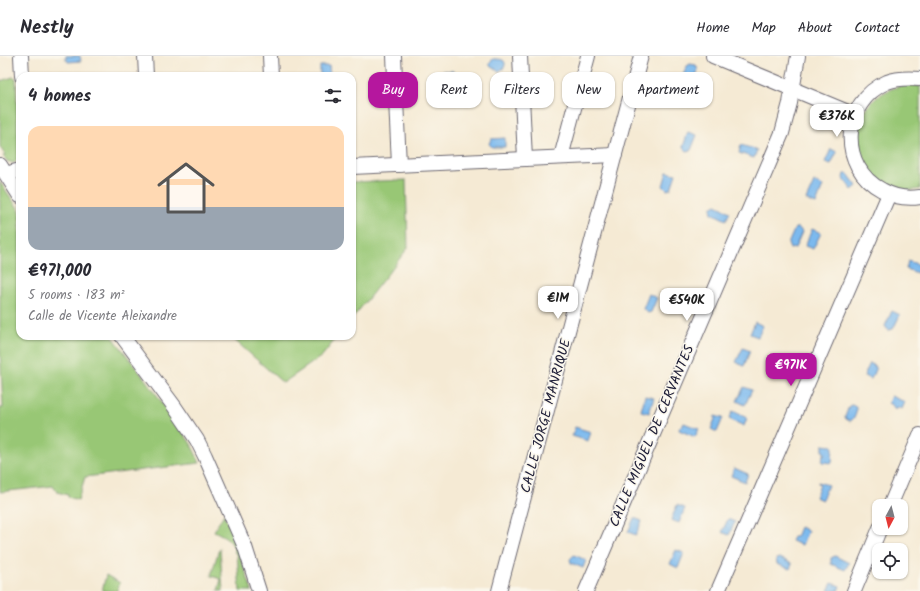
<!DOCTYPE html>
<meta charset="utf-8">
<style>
body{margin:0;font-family:Kalam,sans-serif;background:#f7f7f7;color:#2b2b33;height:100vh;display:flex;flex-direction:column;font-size:15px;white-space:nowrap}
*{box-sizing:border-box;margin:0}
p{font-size:13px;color:#7c7c81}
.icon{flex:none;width:22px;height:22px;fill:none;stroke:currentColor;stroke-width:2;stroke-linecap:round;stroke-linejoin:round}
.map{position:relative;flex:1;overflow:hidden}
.side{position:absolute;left:16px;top:16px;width:340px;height:268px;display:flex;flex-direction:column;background:#fff;border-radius:12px;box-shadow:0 1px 3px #0004}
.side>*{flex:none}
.hud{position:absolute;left:368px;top:16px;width:380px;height:36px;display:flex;gap:8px}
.needle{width:26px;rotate:187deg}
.buttons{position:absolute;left:872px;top:443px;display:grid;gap:8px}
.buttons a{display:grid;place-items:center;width:36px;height:36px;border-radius:8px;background:#fff;box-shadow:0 1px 3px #0004;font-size:20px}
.price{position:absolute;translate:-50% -34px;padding:0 9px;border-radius:8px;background:#fff;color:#222;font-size:13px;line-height:26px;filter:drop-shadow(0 1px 2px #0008)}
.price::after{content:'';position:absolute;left:50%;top:24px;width:12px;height:9px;margin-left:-6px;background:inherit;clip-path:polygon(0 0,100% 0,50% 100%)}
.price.current{background:#b5179e;color:#fff}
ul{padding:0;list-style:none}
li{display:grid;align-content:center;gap:8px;height:212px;padding:0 12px}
li span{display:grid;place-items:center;height:124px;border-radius:12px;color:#555}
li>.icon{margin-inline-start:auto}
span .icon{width:72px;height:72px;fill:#fffc;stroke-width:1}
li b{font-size:17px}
h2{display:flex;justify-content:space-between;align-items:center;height:48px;padding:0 12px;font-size:17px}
.chip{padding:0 14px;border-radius:12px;background:#fff;box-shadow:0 1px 3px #0004;font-size:14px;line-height:36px}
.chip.current{background:#b5179e;color:#fff}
header{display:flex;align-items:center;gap:24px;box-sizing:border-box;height:56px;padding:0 20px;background:#fff;border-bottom:1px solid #e1e1e2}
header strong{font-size:19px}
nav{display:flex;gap:22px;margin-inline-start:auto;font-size:14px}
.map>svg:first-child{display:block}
</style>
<header>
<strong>Nestly</strong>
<nav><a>Home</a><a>Map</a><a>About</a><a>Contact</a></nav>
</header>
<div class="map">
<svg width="920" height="535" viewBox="0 0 920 535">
<rect width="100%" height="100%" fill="#fbf7ec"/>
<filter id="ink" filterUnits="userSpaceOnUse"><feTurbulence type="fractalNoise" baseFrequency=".025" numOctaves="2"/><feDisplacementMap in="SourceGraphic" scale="8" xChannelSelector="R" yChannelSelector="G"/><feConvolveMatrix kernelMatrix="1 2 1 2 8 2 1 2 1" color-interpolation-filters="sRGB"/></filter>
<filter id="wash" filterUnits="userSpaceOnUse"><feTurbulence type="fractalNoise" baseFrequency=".012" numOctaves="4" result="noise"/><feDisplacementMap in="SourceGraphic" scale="16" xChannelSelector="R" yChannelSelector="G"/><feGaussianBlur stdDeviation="0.9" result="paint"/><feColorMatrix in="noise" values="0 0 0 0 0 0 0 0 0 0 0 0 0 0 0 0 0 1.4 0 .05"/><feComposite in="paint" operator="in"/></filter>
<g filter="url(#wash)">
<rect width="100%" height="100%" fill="#f5ead4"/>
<g fill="#98c775" stroke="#5d7458">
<polygon points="13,21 16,22 19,100 18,104 13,107 7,105 3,100 5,99 0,91 0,25"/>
<path d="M904,29L920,30V133C856,147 827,47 904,29Z"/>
<polygon points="406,124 408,192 352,263 352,126"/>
<polygon points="0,126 20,155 20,280 112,280 154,335 191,388 200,407 85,421 78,444 68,441 68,439 57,436 53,430 0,436 0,352 3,352 0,292"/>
<polygon points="230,280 338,280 322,300 283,327"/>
<path d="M224,458L236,487L252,535H240L237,498L235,497C233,484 226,481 214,475Z"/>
<polygon points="219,493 220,493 223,535 218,535 221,523 211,520"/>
<polygon points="106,519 120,527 117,535 102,535"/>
</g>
<g fill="#7bb9ee" stroke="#4e6e94">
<polygon points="66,0 80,0 81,5 68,6 66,3"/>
<path d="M493,3C500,3 508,3 504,12L499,15L491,11L489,7Z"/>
<polygon points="690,8 696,9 698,14 693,29 681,24 687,10"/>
<polygon points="320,10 329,10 330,20 320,20"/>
<polygon points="443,15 453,15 454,29 446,30 445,17 443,17"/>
<polygon points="688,76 697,79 691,94 687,95 683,91"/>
<polygon points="505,82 505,91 492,91 489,88 491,83"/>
<polygon points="741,89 757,94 754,102 739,97"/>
<polygon points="831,93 837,96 831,108 825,106"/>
<polygon points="667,116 676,118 671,133 667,134 663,130"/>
<polygon points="844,118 848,118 857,130 852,134 843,122"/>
<polygon points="814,126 823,130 816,148 806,144"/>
<polygon points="716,149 730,156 726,164 712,157 711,152"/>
<polygon points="795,172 799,172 802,176 795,192 790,193 788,188"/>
<polygon points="812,173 821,177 813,193 805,190"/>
<polygon points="908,205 920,209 920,218 906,213"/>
<polygon points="649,238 657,242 651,256 648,257 643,253"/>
<polygon points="892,255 900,259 893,273 888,274 885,270"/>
<polygon points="755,266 763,270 758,281 750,278"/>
<polygon points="743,292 750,295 744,310 736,306"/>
<polygon points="870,307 876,311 871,323 864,320"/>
<polygon points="744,331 752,334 745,349 737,345"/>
<polygon points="645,340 654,342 649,357 641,355"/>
<polygon points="891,340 905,346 902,353 898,351 895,353 892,349 888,347"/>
<path d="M851,349L855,350C858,355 855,363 850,365L846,363L845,361L849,350Z"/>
<polygon points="733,355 747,362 744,370 729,363"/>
<polygon points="715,360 723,362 717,376 711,373 715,363"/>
<polygon points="684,367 699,373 695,381 679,374 680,370 682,371"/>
<polygon points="575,371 591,376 588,385 572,380"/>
<polygon points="823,389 833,390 832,407 822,406 823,399 825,398 825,397 823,396"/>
<polygon points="734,412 748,418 745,426 731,420"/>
<polygon points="818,426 828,429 822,444 815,441 820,429 818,427"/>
<polygon points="677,449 685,452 679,467 671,464"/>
<polygon points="634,462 642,465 636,479 628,476"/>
<polygon points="728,463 735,466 729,479 722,476"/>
<polygon points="800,471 808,475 802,489 791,485 793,481 796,481"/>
<polygon points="676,494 684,497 678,512 670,508"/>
<polygon points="574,499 586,504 583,512 571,507 570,503"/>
<polygon points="835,500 849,507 845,514 831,508 831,502"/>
<polygon points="780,502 792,508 790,513 777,508 776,503"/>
<polygon points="832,527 840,530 838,535 828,535"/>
</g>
</g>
<g filter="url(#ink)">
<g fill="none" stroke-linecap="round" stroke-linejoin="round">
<defs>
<g id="minor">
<polyline points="21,0 22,20"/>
<polyline points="145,0 146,20"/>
<polyline points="270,0 271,20"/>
<polyline points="394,0 399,109"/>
<polyline points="520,0 525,103"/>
<polyline points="713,0 855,59"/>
<path d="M920,23C909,22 897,22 887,26C841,46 838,111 882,134C894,141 907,143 920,141"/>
<polyline points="561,101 588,0"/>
<polyline points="0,109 20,140"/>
<polyline points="352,111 615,99"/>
<polyline points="6,118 20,114"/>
<polyline points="122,280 174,350 197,384 205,400 245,491 259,535"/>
<polyline points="890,450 920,379"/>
<polyline points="499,535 641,0"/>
<polyline points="586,535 782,77 790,47 798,0"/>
<polyline points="718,535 889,138"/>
<polyline points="854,535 880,472"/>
</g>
</defs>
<use href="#minor" stroke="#6c6871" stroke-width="16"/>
<use href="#minor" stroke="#fff" stroke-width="14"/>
</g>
</g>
<g text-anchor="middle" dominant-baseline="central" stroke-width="3" stroke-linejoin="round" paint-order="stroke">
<g font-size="14" fill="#22223b" stroke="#fbf7ec">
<text transform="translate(546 360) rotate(-75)">CALLE JORGE MANRIQUE</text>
<text transform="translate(652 380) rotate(-67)">CALLE MIGUEL DE CERVANTES</text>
</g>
</g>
</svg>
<div class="buttons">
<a><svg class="needle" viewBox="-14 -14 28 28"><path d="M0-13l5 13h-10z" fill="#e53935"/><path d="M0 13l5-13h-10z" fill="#7c7c81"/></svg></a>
<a><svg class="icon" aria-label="locate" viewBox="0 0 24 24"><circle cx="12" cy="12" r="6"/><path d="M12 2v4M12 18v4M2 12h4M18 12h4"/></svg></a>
</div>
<b class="price" style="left:837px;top:82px">€376K</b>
<b class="price" style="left:558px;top:264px">€1M</b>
<b class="price" style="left:687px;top:266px">€540K</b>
<b class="price current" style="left:791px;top:331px">€971K</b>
<div class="hud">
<a class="chip current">Buy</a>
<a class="chip">Rent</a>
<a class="chip">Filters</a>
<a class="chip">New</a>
<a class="chip">Apartment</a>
</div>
<section class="side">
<h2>4 homes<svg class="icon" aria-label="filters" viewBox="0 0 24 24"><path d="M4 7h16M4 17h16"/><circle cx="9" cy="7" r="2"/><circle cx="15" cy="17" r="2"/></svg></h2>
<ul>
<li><span style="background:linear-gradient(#ffd9b3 65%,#9aa5b1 0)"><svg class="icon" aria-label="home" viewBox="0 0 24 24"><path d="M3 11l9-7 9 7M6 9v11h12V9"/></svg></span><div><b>€971,000</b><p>5 rooms · 183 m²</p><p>Calle de Vicente Aleixandre</p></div></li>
</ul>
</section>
</div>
